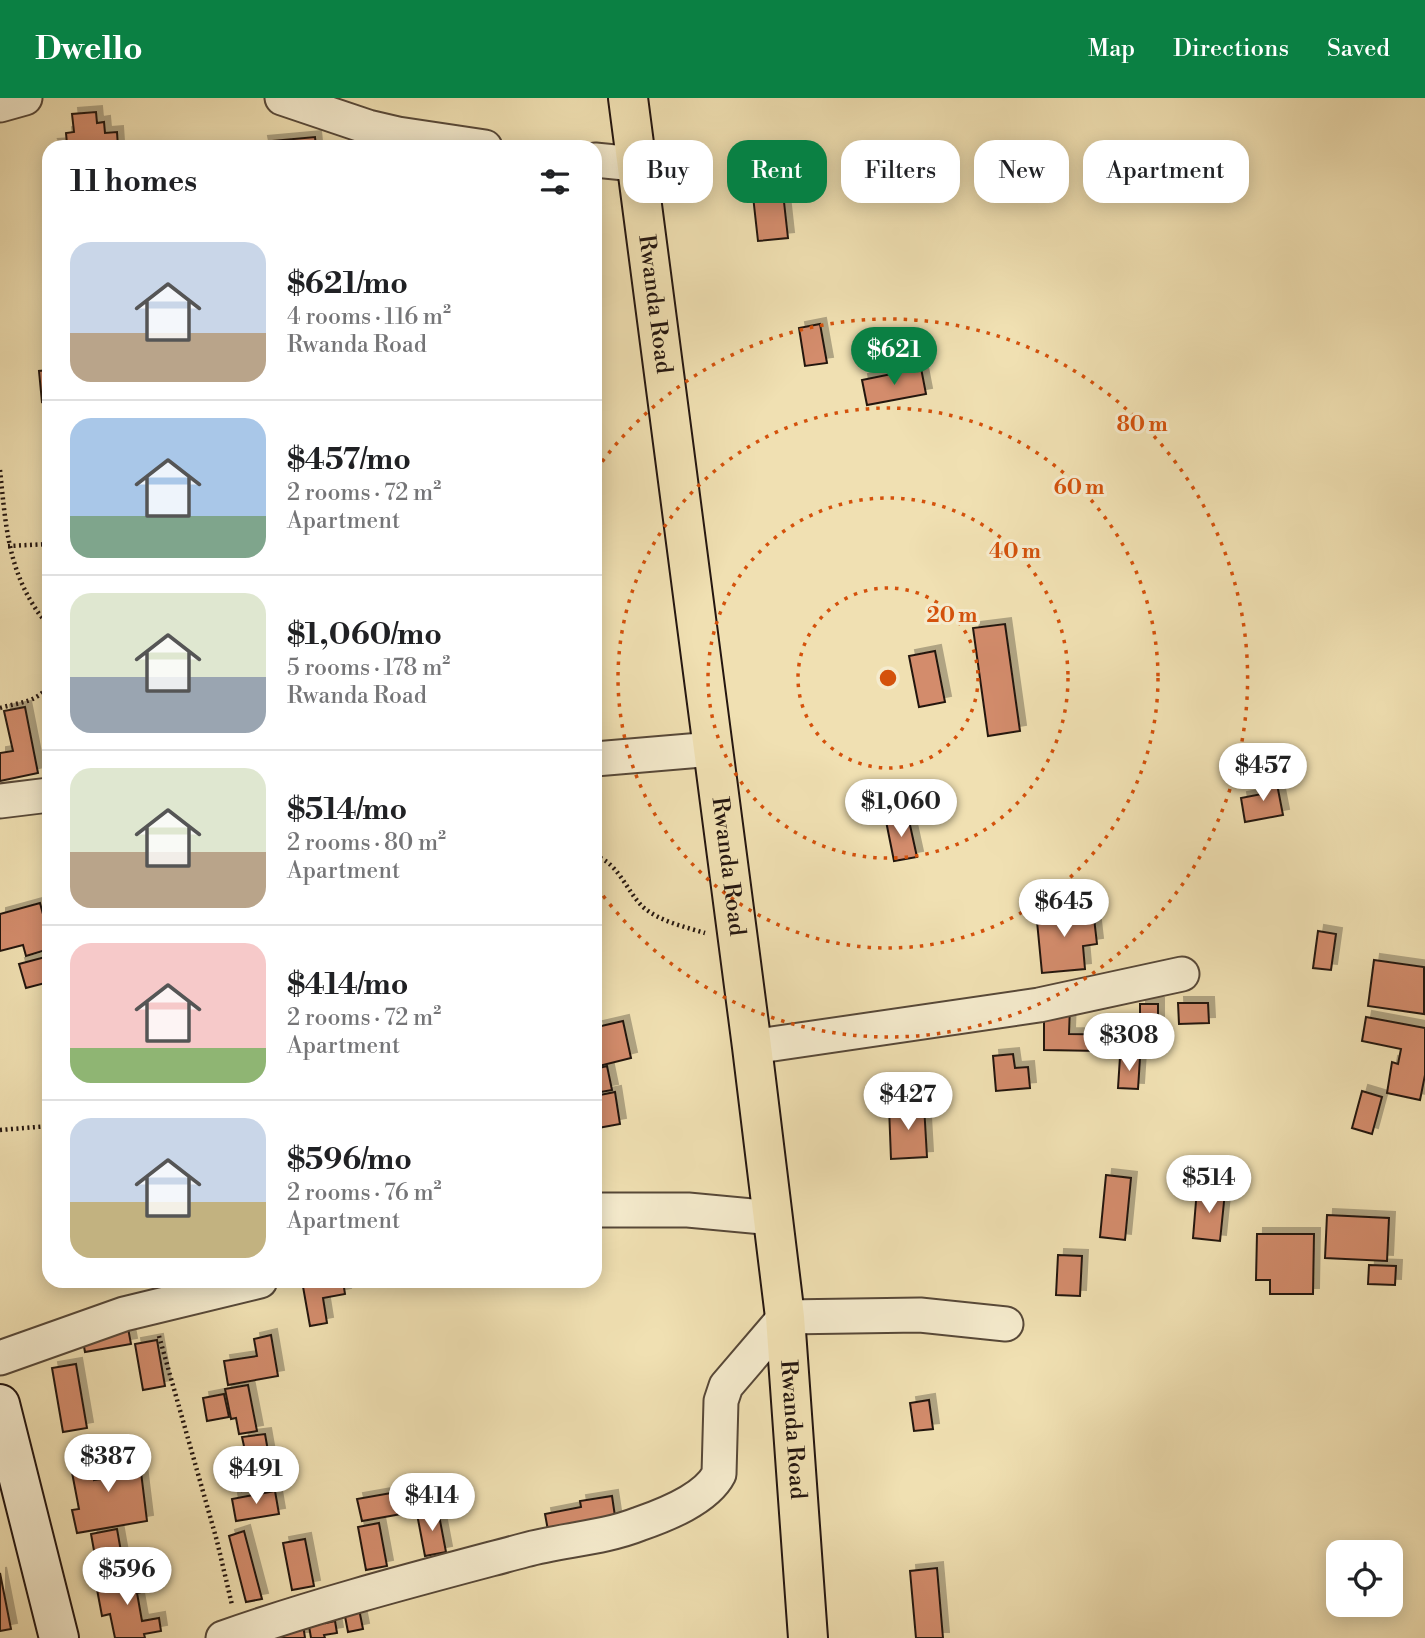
<!DOCTYPE html>
<meta charset="utf-8">
<style>
body{margin:0;font-family:"Libre Bodoni",serif;background:#f6f6f6;color:#202124;height:100vh;display:flex;flex-direction:column;font-size:26px;white-space:nowrap}
*{box-sizing:border-box;margin:0}
p{font-size:23px;color:#757577}
.icon{flex:none;width:38px;height:38px;fill:none;stroke:currentColor;stroke-width:2;stroke-linecap:round;stroke-linejoin:round}
.map{position:relative;flex:1;overflow:hidden}
.sheet{position:absolute;left:42px;top:42px;width:560px;height:1148px;display:flex;flex-direction:column;background:#fff;border-radius:21px;box-shadow:0 4px 18px #0003}
.sheet>*{flex:none}
.top-card{position:absolute;left:623px;top:42px;width:665px;height:63px;display:flex;gap:14px}
.controls{position:absolute;left:1326px;top:1442px;display:grid;gap:14px}
.controls a{display:grid;place-items:center;width:77px;height:77px;border-radius:14px;background:#fff;box-shadow:0 4px 18px #0003;font-size:35px}
.price{position:absolute;translate:-50% -60px;padding:0 16px;border-radius:24px;background:#fff;color:#222;font-size:23px;line-height:46px;filter:drop-shadow(0 2px 4px #0008)}
.price::after{content:'';position:absolute;left:50%;top:42px;width:21px;height:16px;margin-left:-10px;background:inherit;clip-path:polygon(0 0,100% 0,50% 100%)}
.price.current{background:#0b8043;color:#fff}
ul{padding:0;list-style:none}
li{display:flex;align-items:center;gap:21px;height:175px;padding:0 28px}
li+li{border-top:2px solid #e0e0e0}
li span{display:grid;place-items:center;flex:none;width:196px;height:140px;border-radius:21px;color:#555}
li>.icon{margin-inline-start:auto}
span .icon{width:84px;height:84px;fill:#fffc;stroke-width:1}
li b{font-size:30px}
h2{display:flex;justify-content:space-between;align-items:center;height:84px;padding:0 28px;font-size:30px}
.chip{padding:0 24px;border-radius:21px;background:#fff;box-shadow:0 4px 18px #0003;font-size:24px;line-height:63px}
.chip.current{background:#0b8043;color:#fff}
header{display:flex;align-items:center;gap:42px;box-sizing:border-box;height:98px;padding:0 35px;background:#0b8043;color:#fff}
header strong{font-size:33px}
nav{display:flex;gap:38px;margin-inline-start:auto;font-size:24px}
.map>svg:first-child{display:block}
</style>
<header>
<strong>Dwello</strong>
<nav><a>Map</a><a>Directions</a><a>Saved</a></nav>
</header>
<div class="map">
<svg width="1425" height="1540" viewBox="0 0 1425 1540">
<defs>
<filter id="shadow"><feDropShadow dx="6" dy="-6" stdDeviation="0" flood-color="#0004"/></filter>
</defs>
<rect width="100%" height="100%" fill="#f0e0b2"/>
<filter id="stains"><feTurbulence type="fractalNoise" baseFrequency=".00286" numOctaves="4"/><feColorMatrix values="0 0 0 0 .2 0 0 0 0 .09 0 0 0 0 .02 0 0 0 .5 -.17"/></filter>
<radialGradient id="worn" r=".72"><stop offset=".6" stop-color="#630" stop-opacity="0"/><stop offset="1" stop-color="#630" stop-opacity=".3"/></radialGradient>
<g fill="#d38c6c" stroke="#241610" stroke-width="2" filter="url(#shadow)">
<polygon points="96,14 97,25 104,24 105,35 117,34 118,49 53,49 52,47 67,46 66,35 74,34 72,16"/>
<polygon points="315,39 316,49 263,49 262,44"/>
<polygon points="782,86 788,140 758,143 752,89"/>
<polygon points="820,226 827,265 805,268 799,230"/>
<polygon points="921,270 926,296 867,307 862,282"/>
<polygon points="49,272 49,303 42,304 39,273"/>
<polygon points="1005,526 1020,633 988,638 973,530"/>
<polygon points="935,553 945,604 919,609 909,558"/>
<polygon points="25,609 38,675 0,683 0,655 13,653 4,613"/>
<polygon points="1276,681 1283,717 1245,724 1241,700 1262,696 1260,683"/>
<polygon points="908,718 917,759 894,763 886,723"/>
<polygon points="40,805 49,839 49,851 26,858 23,847 0,853 0,816"/>
<polygon points="1079,809 1081,822 1094,820 1097,846 1083,848 1085,871 1042,875 1036,813"/>
<polygon points="1318,833 1336,836 1331,872 1313,870"/>
<polygon points="49,858 49,884 26,890 19,866"/>
<polygon points="1374,862 1424,869 1424,916 1368,908"/>
<polygon points="1178,905 1208,905 1209,925 1179,926"/>
<polygon points="1140,906 1158,906 1158,954 1044,952 1044,907 1070,908 1069,936 1140,937"/>
<polygon points="1366,919 1425,930 1425,977 1420,1002 1387,995 1392,964 1398,966 1401,951 1362,943"/>
<polygon points="623,923 631,960 595,969 595,942 600,941 597,929"/>
<polygon points="1013,956 1015,970 1028,969 1030,990 996,993 993,958"/>
<polygon points="1120,959 1140,960 1138,991 1118,990"/>
<polygon points="607,968 612,992 595,995 595,971"/>
<polygon points="1362,993 1382,999 1372,1036 1352,1030"/>
<polygon points="615,994 620,1026 598,1030 595,998"/>
<polygon points="924,1007 927,1059 891,1061 889,1009"/>
<polygon points="1106,1077 1131,1080 1125,1142 1100,1139"/>
<polygon points="1197,1091 1225,1094 1220,1143 1193,1140"/>
<polygon points="1327,1117 1389,1120 1387,1163 1325,1160"/>
<polygon points="1257,1136 1314,1136 1313,1196 1270,1196 1270,1182 1256,1182"/>
<polygon points="1058,1157 1082,1158 1080,1198 1056,1197"/>
<polygon points="1369,1167 1396,1168 1395,1187 1368,1186"/>
<polygon points="302,1183 343,1183 345,1196 323,1200 327,1225 310,1228"/>
<polygon points="128,1230 131,1246 85,1254 82,1238"/>
<polygon points="271,1237 278,1278 228,1287 224,1263 257,1258 254,1241"/>
<polygon points="157,1242 165,1288 143,1292 135,1246"/>
<polygon points="76,1266 87,1330 63,1334 52,1270"/>
<polygon points="248,1287 257,1333 239,1336 236,1320 231,1321 225,1291"/>
<polygon points="224,1296 229,1319 207,1323 203,1300"/>
<polygon points="929,1302 933,1331 914,1333 910,1305"/>
<polygon points="265,1336 274,1387 242,1393 237,1364 247,1362 242,1339"/>
<polygon points="128,1354 130,1368 140,1366 147,1423 77,1435 72,1412 79,1411 70,1364 91,1360 94,1382 101,1381 98,1364 104,1362 104,1358"/>
<polygon points="431,1388 435,1410 362,1423 357,1401"/>
<polygon points="275,1393 279,1416 236,1423 232,1401"/>
<polygon points="612,1398 616,1425 549,1438 545,1416 581,1409 580,1403"/>
<polygon points="438,1412 446,1454 425,1458 417,1416"/>
<polygon points="379,1425 387,1468 366,1472 358,1429"/>
<polygon points="117,1431 125,1476 99,1480 91,1436"/>
<polygon points="244,1433 262,1501 246,1504 229,1438"/>
<polygon points="305,1441 314,1488 292,1492 283,1445"/>
<polygon points="937,1470 943,1540 916,1540 910,1473"/>
<polygon points="0,1475 11,1531 0,1533"/>
<polygon points="151,1476 154,1491 137,1495 142,1523 159,1520 161,1533 144,1536 145,1540 115,1540 110,1516 102,1518 96,1486"/>
<polygon points="359,1511 363,1531 348,1534 344,1513"/>
<polygon points="324,1512 326,1525 335,1523 337,1535 324,1537 325,1540 311,1540 307,1516"/>
<polygon points="303,1526 305,1540 266,1540"/>
</g>
<g fill="none" stroke-linecap="round" stroke-linejoin="round">
<defs>
<g id="street">
<polyline points="282,0 368,29 398,36 485,49"/>
<polyline points="0,7 25,0"/>
<polyline points="595,62 635,66"/>
<polyline points="595,661 713,651"/>
<polyline points="0,703 49,697"/>
<polyline points="752,949 1039,907 1182,876"/>
<polyline points="595,1112 688,1112 773,1120"/>
<polyline points="0,1260 124,1216 260,1183"/>
<path d="M223,1540C322,1505 424,1479 525,1452C562,1442 604,1440 639,1426C665,1417 706,1401 719,1376L721,1303L726,1288L785,1219L920,1217L1006,1226"/>
</g>
<polyline id="secondary" points="0,1306 59,1540"/>
<g id="highway">
<path id="s1" d="M628,0L752,949L785,1219L808,1540"/>
</g>
</defs>
<use href="#street" stroke="#574838" stroke-width="37"/>
<use href="#secondary" stroke="#241610" stroke-width="42"/>
<use href="#highway" stroke="#241610" stroke-width="42"/>
<g stroke="#241610" stroke-width="4.5" stroke-dasharray="2 3.5" stroke-linecap="butt">
<path d="M0,372C5,419 7,464 32,505C37,513 41,520 49,526"/>
<polyline points="8,448 49,446"/>
<path d="M0,610C19,604 37,605 49,587"/>
<path d="M595,758C618,764 627,794 643,809C659,823 685,829 705,835"/>
<polyline points="0,1032 49,1028"/>
<polyline points="159,1238 217,1443 232,1507"/>
</g>
<use href="#street" stroke="#f5ebcd" stroke-width="33"/>
<use href="#secondary" stroke="#f5ebcd" stroke-width="38"/>
<use href="#highway" stroke="#f0e0b2" stroke-width="38"/>
</g>
<g fill="none" stroke="#d4520c" stroke-width="3.5" stroke-dasharray="3.5 7">
<circle cx="888" cy="580" r="90"/>
<circle cx="888" cy="580" r="180"/>
<circle cx="888" cy="580" r="270"/>
<path d="M596 372A359 359 0 1 1 596 788"/>
</g>
<g text-anchor="middle" dominant-baseline="central" stroke-width="6" stroke-linejoin="round" paint-order="stroke">
<g font-size="23" fill="#241610" stroke="#f5ebcd">
<text stroke="none"><textPath href="#s1" startOffset="208">Rwanda Road</textPath></text>
<text stroke="none"><textPath href="#s1" startOffset="775">Rwanda Road</textPath></text>
<text stroke="none"><textPath href="#s1" startOffset="1342">Rwanda Road</textPath></text>
</g>
</g>
<circle cx="888" cy="580" r="10" fill="#d4520c" stroke="#f5ebcd" stroke-width="3.5"/>
<g font-size="21" text-anchor="middle" font-weight="bold" fill="#d4520c" stroke="#f5ebcd" stroke-width="6" stroke-linejoin="round" paint-order="stroke">
<text x="1142" y="333">80 m</text>
<text x="1079" y="396">60 m</text>
<text x="1015" y="460">40 m</text>
<text x="952" y="524">20 m</text>
</g>
<rect width="100%" height="100%" filter="url(#stains)"/>
<rect width="100%" height="100%" fill="url(#worn)"/>
</svg>
<div class="controls">
<a><svg class="icon" aria-label="locate" viewBox="0 0 24 24"><circle cx="12" cy="12" r="6"/><path d="M12 2v4M12 18v4M2 12h4M18 12h4"/></svg></a>
</div>
<b class="price current" style="left:894px;top:289px">$621</b>
<b class="price" style="left:1263px;top:705px">$457</b>
<b class="price" style="left:901px;top:741px">$1,060</b>
<b class="price" style="left:1064px;top:841px">$645</b>
<b class="price" style="left:1129px;top:975px">$308</b>
<b class="price" style="left:908px;top:1034px">$427</b>
<b class="price" style="left:1209px;top:1117px">$514</b>
<b class="price" style="left:108px;top:1396px">$387</b>
<b class="price" style="left:256px;top:1408px">$491</b>
<b class="price" style="left:432px;top:1435px">$414</b>
<b class="price" style="left:127px;top:1509px">$596</b>
<div class="top-card">
<a class="chip">Buy</a>
<a class="chip current">Rent</a>
<a class="chip">Filters</a>
<a class="chip">New</a>
<a class="chip">Apartment</a>
</div>
<section class="sheet">
<h2>11 homes<svg class="icon" aria-label="filters" viewBox="0 0 24 24"><path d="M4 7h16M4 17h16"/><circle cx="9" cy="7" r="2"/><circle cx="15" cy="17" r="2"/></svg></h2>
<ul>
<li><span style="background:linear-gradient(#c9d6e8 65%,#b9a48a 0)"><svg class="icon" aria-label="home" viewBox="0 0 24 24"><path d="M3 11l9-7 9 7M6 9v11h12V9"/></svg></span><div><b>$621/mo</b><p>4 rooms · 116 m²</p><p>Rwanda Road</p></div></li>
<li><span style="background:linear-gradient(#a9c7e8 70%,#7fa58c 0)"><svg class="icon" aria-label="home" viewBox="0 0 24 24"><path d="M3 11l9-7 9 7M6 9v11h12V9"/></svg></span><div><b>$457/mo</b><p>2 rooms · 72 m²</p><p>Apartment</p></div></li>
<li><span style="background:linear-gradient(#dfe7d0 60%,#9aa5b1 0)"><svg class="icon" aria-label="home" viewBox="0 0 24 24"><path d="M3 11l9-7 9 7M6 9v11h12V9"/></svg></span><div><b>$1,060/mo</b><p>5 rooms · 178 m²</p><p>Rwanda Road</p></div></li>
<li><span style="background:linear-gradient(#dfe7d0 60%,#b9a48a 0)"><svg class="icon" aria-label="home" viewBox="0 0 24 24"><path d="M3 11l9-7 9 7M6 9v11h12V9"/></svg></span><div><b>$514/mo</b><p>2 rooms · 80 m²</p><p>Apartment</p></div></li>
<li><span style="background:linear-gradient(#f6c9c9 75%,#8fb573 0)"><svg class="icon" aria-label="home" viewBox="0 0 24 24"><path d="M3 11l9-7 9 7M6 9v11h12V9"/></svg></span><div><b>$414/mo</b><p>2 rooms · 72 m²</p><p>Apartment</p></div></li>
<li><span style="background:linear-gradient(#c9d6e8 60%,#c2b280 0)"><svg class="icon" aria-label="home" viewBox="0 0 24 24"><path d="M3 11l9-7 9 7M6 9v11h12V9"/></svg></span><div><b>$596/mo</b><p>2 rooms · 76 m²</p><p>Apartment</p></div></li>
</ul>
</section>
</div>
